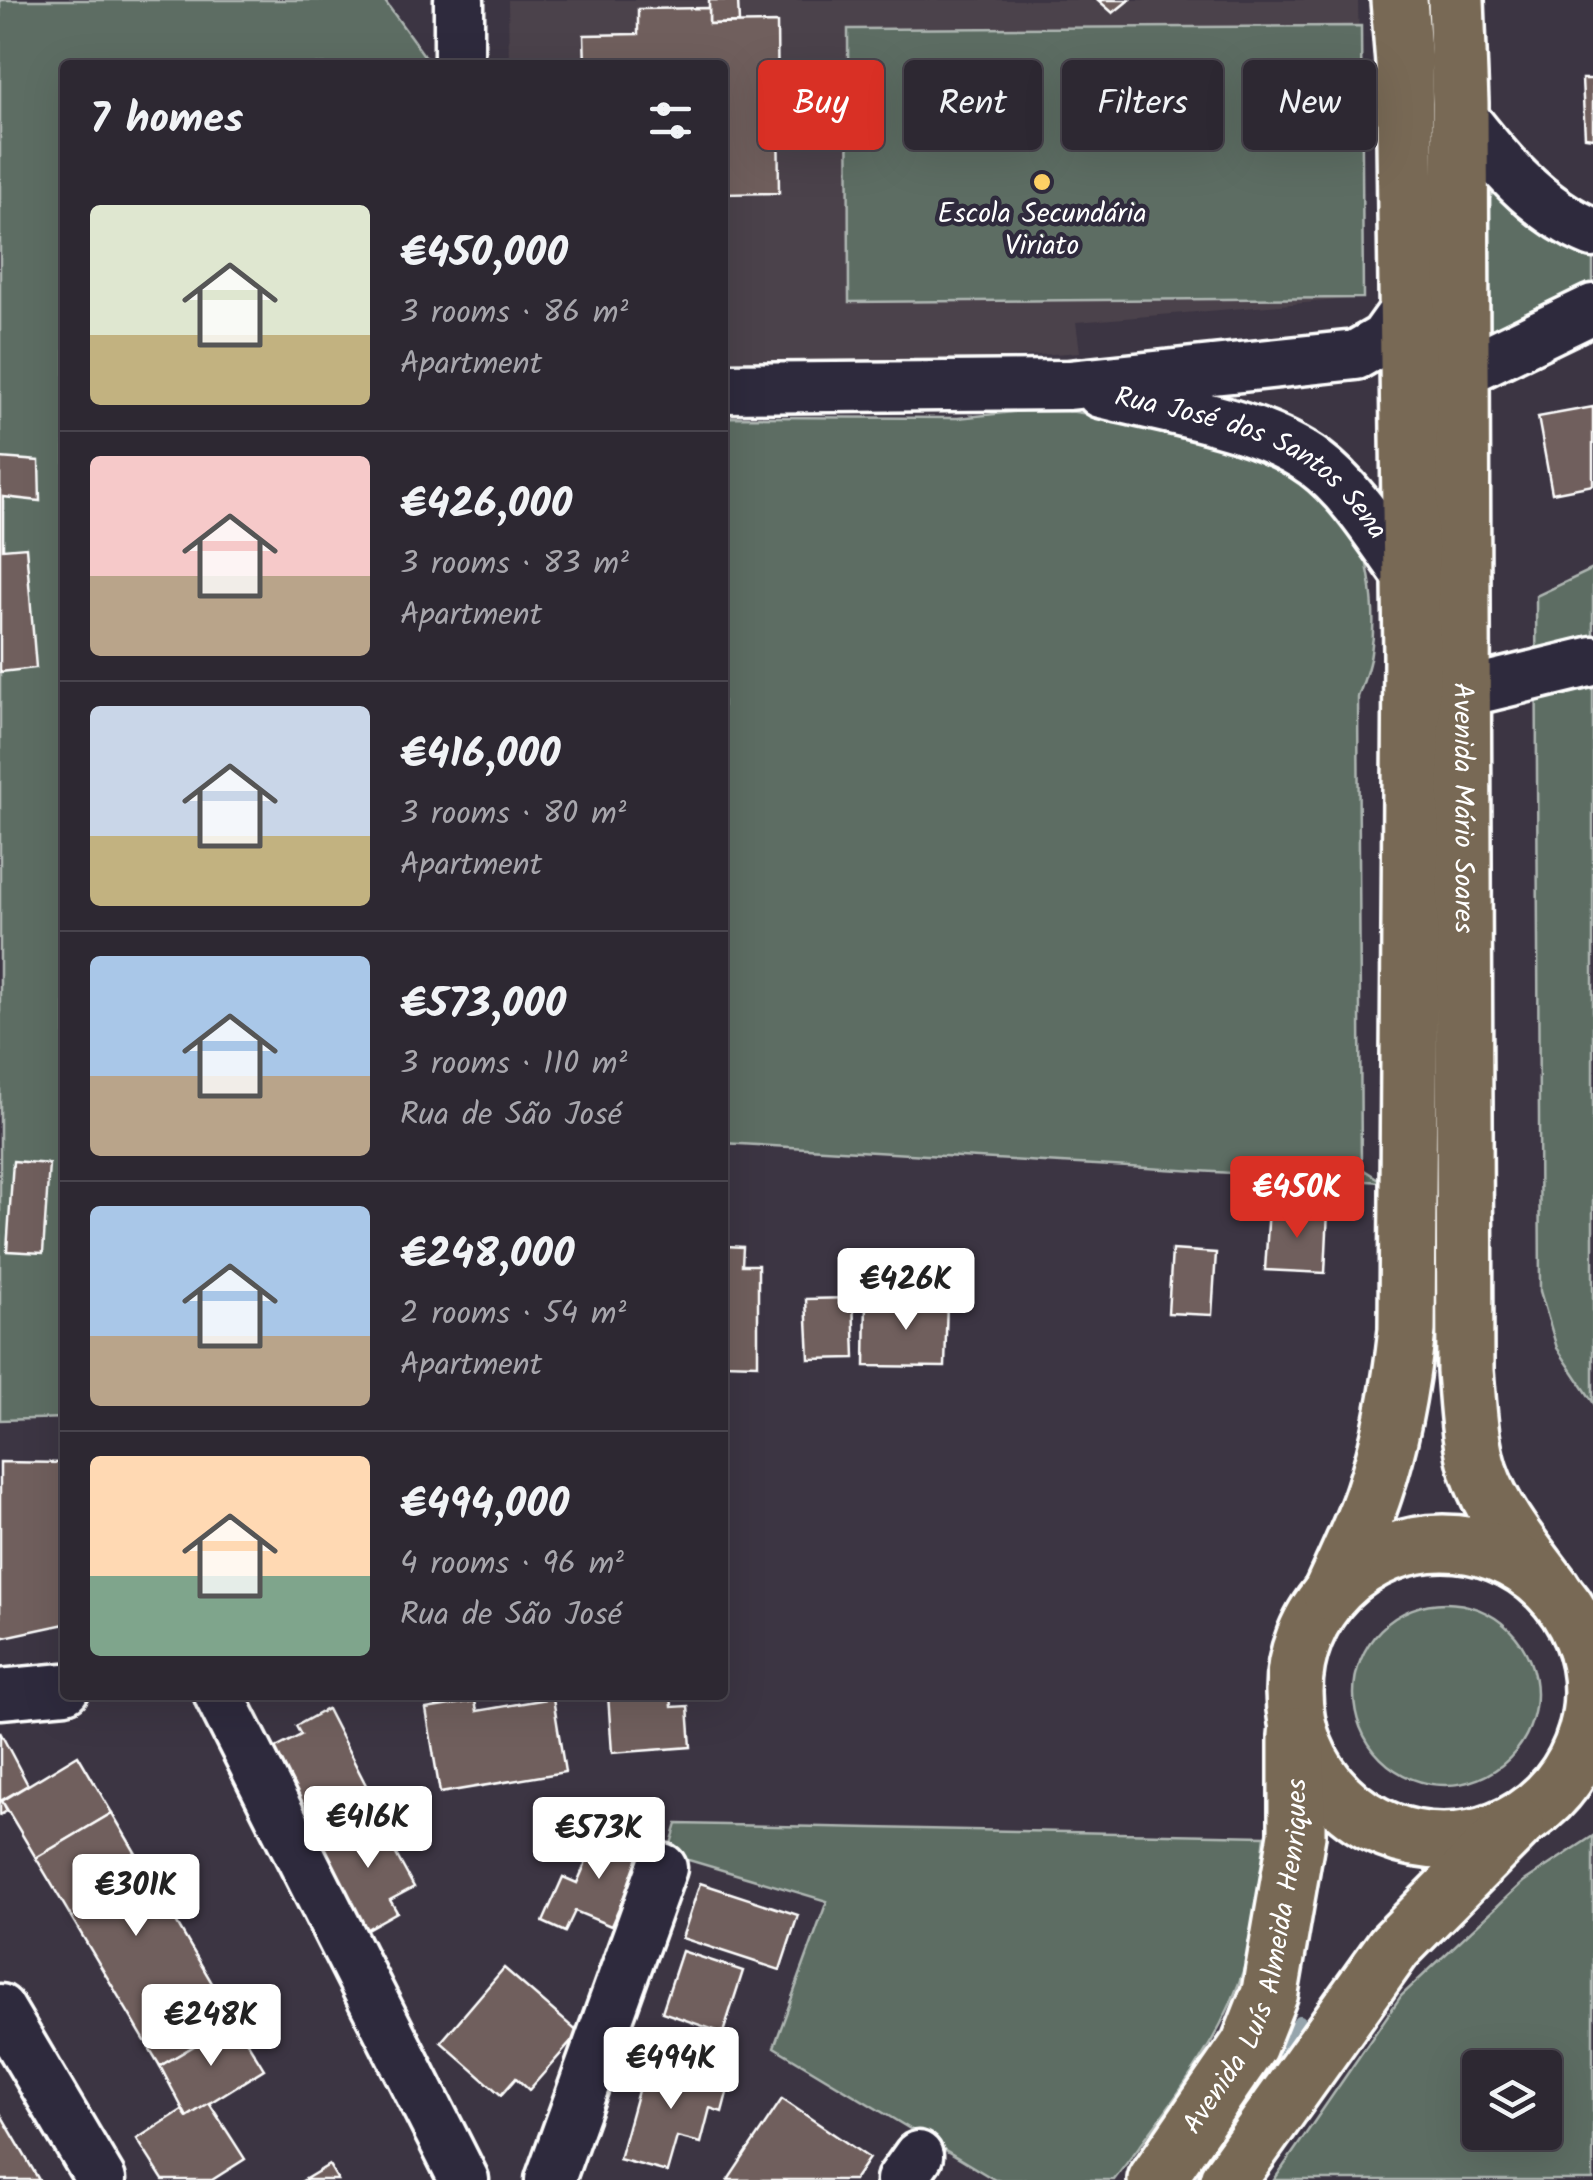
<!DOCTYPE html>
<meta charset="utf-8">
<style>
body{margin:0;font-family:Kalam,sans-serif;background:#35303a;color:#f1f3f6;height:100vh;display:flex;flex-direction:column;font-size:38px;white-space:nowrap}
*{box-sizing:border-box;margin:0}
p{font-size:32px;color:#a7a6ac}
.icon{flex:none;width:55px;height:55px;fill:none;stroke:currentColor;stroke-width:2;stroke-linecap:round;stroke-linejoin:round}
.map{position:relative;flex:1;overflow:hidden}
.sheet{position:absolute;left:60px;top:60px;width:668px;height:1640px;display:flex;flex-direction:column;background:#2d2832;border-radius:10px;box-shadow:0 10px 40px #0002,0 0 0 2px #48444d}
.sheet>*{flex:none}
.hud{position:absolute;left:758px;top:60px;width:685px;height:90px;display:flex;gap:20px}
.tools{position:absolute;left:1462px;top:2050px;display:grid;gap:20px}
.tools a{display:grid;place-items:center;width:100px;height:100px;border-radius:10px;background:#2d2832;box-shadow:0 10px 40px #0002,0 0 0 2px #48444d;font-size:50px}
.price{position:absolute;translate:-50% -85px;padding:0 22px;border-radius:10px;background:#fff;color:#222;font-size:32px;line-height:65px;filter:drop-shadow(0 2px 5px #0008)}
.price::after{content:'';position:absolute;left:50%;top:60px;width:30px;height:22px;margin-left:-15px;background:inherit;clip-path:polygon(0 0,100% 0,50% 100%)}
.price.active{background:#d93025;color:#fff}
ul{padding:0;list-style:none}
li{display:flex;align-items:center;gap:30px;height:250px;padding:0 30px}
li+li{border-top:2px solid #48444d}
li span{display:grid;place-items:center;flex:none;width:280px;height:200px;border-radius:10px;color:#555}
li>.icon{margin-inline-start:auto}
span .icon{width:120px;height:120px;fill:#fffc;stroke-width:1}
li b{font-size:42px}
h2{display:flex;justify-content:space-between;align-items:center;height:120px;padding:0 30px;font-size:42px}
.pill{padding:0 35px;border-radius:10px;background:#2d2832;box-shadow:0 10px 40px #0002,0 0 0 2px #48444d;font-size:35px;line-height:90px}
.pill.active{background:#d93025;color:#fff}
.map>svg:first-child{display:block}
</style>
<div class="map">
<svg width="1593" height="2180" viewBox="0 0 1593 2180">
<rect width="100%" height="100%" fill="#3c3543"/>
<filter id="ink" filterUnits="userSpaceOnUse"><feTurbulence type="fractalNoise" baseFrequency=".01" numOctaves="2"/><feDisplacementMap in="SourceGraphic" scale="20" xChannelSelector="R" yChannelSelector="G"/><feConvolveMatrix kernelMatrix="1 2 1 2 8 2 1 2 1" color-interpolation-filters="sRGB"/></filter>
<g filter="url(#ink)">
<polygon fill="#4c424b" points="508,0 1358,0 1363,298 1076,322 1080,352 918,364 723,366 722,65 509,65"/>
<g fill="#5d6d64" stroke="#aeb6b2" stroke-width="2.5" fill-rule="evenodd">
<polygon points="0,0 384,0 431,65 65,65 65,1418 0,1420"/>
<polygon points="1361,26 1363,298 849,302 848,29"/>
<polygon points="1495,188 1593,249 1593,296 1493,335 1490,327 1487,205"/>
<path d="M1049,408C1141,422 1290,440 1349,520C1371,550 1377,617 1371,653C1369,668 1363,683 1358,697L1361,1168L1383,1182L723,1143L722,417L958,418Z"/>
<polygon points="1593,569 1593,1402 1557,1348 1540,1291 1536,596"/>
<circle cx="1445" cy="1694" r="91"/>
<path d="M677,1824L1265,1836C1260,1878 1257,1924 1245,1965C1221,2045 1163,2114 1114,2180H995L774,2047L827,1901L668,1854Z"/>
<path d="M1593,1836V2180H1274L1401,1996L1523,1882ZM1480,2068H1545V2132H1480Z"/>
</g>
<g fill="none" stroke-linecap="round" stroke-linejoin="round">
<polyline stroke="#96a5ad" stroke-width="12" points="1191,2180 1299,2021"/>
</g>
<g fill="#705f5d" stroke="#fff" stroke-width="2.5">
<polygon points="709,0 738,0 739,23 709,24"/>
<polygon points="1098,0 1129,0 1113,13"/>
<polygon points="709,8 709,24 777,23 779,193 722,194 722,65 585,65 584,35 638,34 638,9"/>
<polygon points="1582,79 1593,79 1593,138 1585,137"/>
<polygon points="1593,407 1593,485 1552,493 1538,417"/>
<polygon points="0,458 39,461 40,501 3,497 3,549 26,547 36,668 0,672"/>
<polygon points="13,1161 49,1164 43,1253 7,1251"/>
<polygon points="1269,1208 1328,1211 1325,1273 1265,1270"/>
<polygon points="722,1238 727,1238 727,1246 743,1247 742,1265 758,1265 758,1364 722,1363"/>
<polygon points="1172,1250 1216,1253 1212,1315 1168,1313"/>
<polygon points="853,1298 855,1358 809,1359 806,1299"/>
<polygon points="866,1299 947,1300 945,1367 865,1366"/>
<polygon points="0,1462 65,1463 65,1624 0,1638"/>
<polygon points="608,1695 671,1695 672,1707 688,1706 691,1747 612,1753"/>
<polygon points="553,1698 565,1772 440,1793 426,1709 475,1701 477,1711"/>
<polygon points="327,1709 367,1787 307,1818 272,1750 301,1735 296,1726"/>
<polygon points="0,1732 28,1785 2,1800 7,1811 0,1815"/>
<polygon points="78,1755 112,1813 36,1858 2,1801"/>
<polygon points="112,1813 235,2022 160,2066 36,1858"/>
<polygon points="375,1816 414,1887 390,1900 397,1912 365,1930 320,1847"/>
<polygon points="612,1825 648,1842 611,1926 575,1911 565,1932 543,1922 563,1877 577,1883 593,1846 601,1850"/>
<polygon points="700,1883 798,1915 780,1970 682,1938"/>
<polygon points="682,1951 743,1971 723,2033 662,2012"/>
<polygon points="504,1968 579,2033 529,2090 516,2078 501,2095 441,2042"/>
<polygon points="235,2022 264,2069 187,2117 160,2066"/>
<polygon points="646,2062 698,2076 700,2066 732,2074 722,2112 710,2108 701,2143 677,2137 667,2172 619,2159"/>
<polygon points="782,2099 869,2158 854,2180 728,2180"/>
<polygon points="209,2103 245,2159 212,2180 163,2180 137,2139 182,2110 187,2117"/>
<polygon points="0,2113 39,2180 0,2180"/>
<polygon points="329,2165 338,2180 304,2180"/>
</g>
<g fill="none" stroke-linecap="round" stroke-linejoin="round">
<defs>
<g id="minor">
<polyline points="459,0 459,65"/>
<path d="M1459,112C1496,160 1536,209 1593,233"/>
<polyline points="1461,373 1593,309"/>
<polyline points="722,388 1069,385 1356,355 1384,339 1409,304"/>
<path id="s1" d="M1101,393C1168,410 1259,422 1315,463C1353,491 1381,539 1409,577"/>
<polyline points="1462,693 1593,661"/>
<polyline points="0,1694 65,1688"/>
<polyline points="219,1695 464,2180"/>
<polyline points="0,2009 101,2180"/>
<polyline points="550,2180 662,1868"/>
<polyline points="901,2180 918,2156"/>
</g>
<g id="primary">
<path id="s2" d="M1456,0L1460,103L1465,1371C1468,1404 1469,1440 1479,1472C1494,1516 1526,1553 1553,1590"/>
<circle cx="1443" cy="1692" r="149"/>
<path d="M1331,1593C1346,1560 1363,1526 1374,1492C1392,1439 1401,1385 1407,1330L1412,656L1404,63L1399,0"/>
<path id="s3" d="M1156,2180L1249,2045L1270,1992L1297,1835V1735"/>
<polyline points="1228,2180 1394,1947 1516,1824"/>
</g>
</defs>
<use href="#minor" stroke="#fff" stroke-width="55"/>
<use href="#primary" stroke="#fff" stroke-width="62"/>
<use href="#minor" stroke="#2f2a3d" stroke-width="48"/>
<use href="#primary" stroke="#786954" stroke-width="55"/>
</g>
</g>
<circle fill="#ffd166" stroke="#2f2a3d" stroke-width="4" cx="1042" cy="182" r="10"/>
<g text-anchor="middle" dominant-baseline="central" stroke-width="9" stroke-linejoin="round" paint-order="stroke">
<g font-size="28" fill="#fff" stroke="#2f2a3d">
<text x="1042" y="214">Escola Secundária<tspan x="1042" dy="32">Viriato</tspan></text>
</g>
<g font-size="28" fill="#fff" stroke="#2f2a3d">
<text stroke="none"><textPath href="#s1" startOffset="170">Rua José dos Santos Sena</textPath></text>
<text stroke="none"><textPath href="#s2" startOffset="808">Avenida Mário Soares</textPath></text>
<text stroke="none"><textPath href="#s3" startOffset="248">Avenida Luís Almeida Henriques</textPath></text>
</g>
</g>
</svg>
<div class="tools">
<a><svg class="icon" aria-label="layers" viewBox="0 0 24 24"><path d="M12 4l9 5-9 5-9-5zM3 14l9 5 9-5"/></svg></a>
</div>
<b class="price active" style="left:1297px;top:1241px">€450K</b>
<b class="price" style="left:906px;top:1333px">€426K</b>
<b class="price" style="left:368px;top:1871px">€416K</b>
<b class="price" style="left:599px;top:1882px">€573K</b>
<b class="price" style="left:136px;top:1939px">€301K</b>
<b class="price" style="left:211px;top:2069px">€248K</b>
<b class="price" style="left:671px;top:2112px">€494K</b>
<div class="hud">
<a class="pill active">Buy</a>
<a class="pill">Rent</a>
<a class="pill">Filters</a>
<a class="pill">New</a>
</div>
<section class="sheet">
<h2>7 homes<svg class="icon" aria-label="filters" viewBox="0 0 24 24"><path d="M4 7h16M4 17h16"/><circle cx="9" cy="7" r="2"/><circle cx="15" cy="17" r="2"/></svg></h2>
<ul>
<li><span style="background:linear-gradient(#dfe7d0 65%,#c2b280 0)"><svg class="icon" aria-label="home" viewBox="0 0 24 24"><path d="M3 11l9-7 9 7M6 9v11h12V9"/></svg></span><div><b>€450,000</b><p>3 rooms · 86 m²</p><p>Apartment</p></div></li>
<li><span style="background:linear-gradient(#f6c9c9 60%,#b9a48a 0)"><svg class="icon" aria-label="home" viewBox="0 0 24 24"><path d="M3 11l9-7 9 7M6 9v11h12V9"/></svg></span><div><b>€426,000</b><p>3 rooms · 83 m²</p><p>Apartment</p></div></li>
<li><span style="background:linear-gradient(#c9d6e8 65%,#c2b280 0)"><svg class="icon" aria-label="home" viewBox="0 0 24 24"><path d="M3 11l9-7 9 7M6 9v11h12V9"/></svg></span><div><b>€416,000</b><p>3 rooms · 80 m²</p><p>Apartment</p></div></li>
<li><span style="background:linear-gradient(#a9c7e8 60%,#b9a48a 0)"><svg class="icon" aria-label="home" viewBox="0 0 24 24"><path d="M3 11l9-7 9 7M6 9v11h12V9"/></svg></span><div><b>€573,000</b><p>3 rooms · 110 m²</p><p>Rua de São José</p></div></li>
<li><span style="background:linear-gradient(#a9c7e8 65%,#b9a48a 0)"><svg class="icon" aria-label="home" viewBox="0 0 24 24"><path d="M3 11l9-7 9 7M6 9v11h12V9"/></svg></span><div><b>€248,000</b><p>2 rooms · 54 m²</p><p>Apartment</p></div></li>
<li><span style="background:linear-gradient(#ffd9b3 60%,#7fa58c 0)"><svg class="icon" aria-label="home" viewBox="0 0 24 24"><path d="M3 11l9-7 9 7M6 9v11h12V9"/></svg></span><div><b>€494,000</b><p>4 rooms · 96 m²</p><p>Rua de São José</p></div></li>
</ul>
</section>
</div>
